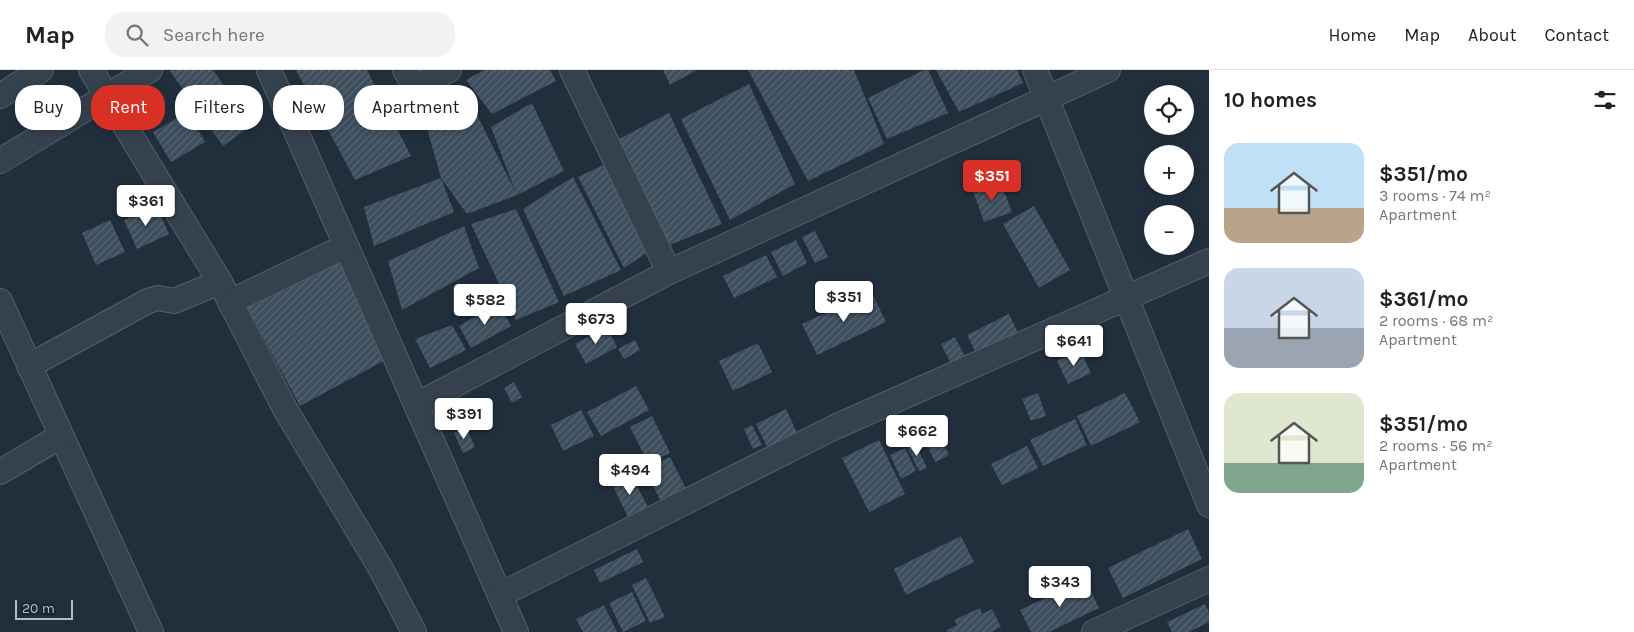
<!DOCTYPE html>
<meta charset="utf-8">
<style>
body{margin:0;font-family:Karla,sans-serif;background:#f2f2f2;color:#222;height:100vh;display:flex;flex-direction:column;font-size:19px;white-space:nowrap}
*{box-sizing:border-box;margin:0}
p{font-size:16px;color:#767676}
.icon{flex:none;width:28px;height:28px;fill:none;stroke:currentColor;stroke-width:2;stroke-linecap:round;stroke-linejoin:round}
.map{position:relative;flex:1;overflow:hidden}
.drawer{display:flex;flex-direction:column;background:#fff;width:425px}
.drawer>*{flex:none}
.top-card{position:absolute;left:15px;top:15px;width:475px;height:45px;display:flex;gap:10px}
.controls{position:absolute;left:1144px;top:15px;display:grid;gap:10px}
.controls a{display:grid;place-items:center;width:50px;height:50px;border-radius:50%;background:#fff;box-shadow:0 2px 8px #0003;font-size:25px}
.scale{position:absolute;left:15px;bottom:12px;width:58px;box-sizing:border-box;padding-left:5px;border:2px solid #b1bcc9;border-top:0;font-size:14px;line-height:18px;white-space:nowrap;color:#b1bcc9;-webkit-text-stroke:4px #1a2632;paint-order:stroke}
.price{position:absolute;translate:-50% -42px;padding:0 11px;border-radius:5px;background:#fff;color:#222;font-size:16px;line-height:32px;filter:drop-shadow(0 1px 2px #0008)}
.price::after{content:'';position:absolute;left:50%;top:30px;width:15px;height:11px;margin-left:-8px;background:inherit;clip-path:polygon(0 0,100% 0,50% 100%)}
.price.current{background:#d93025;color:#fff}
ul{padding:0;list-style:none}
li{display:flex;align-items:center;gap:15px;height:125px;padding:0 15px}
li span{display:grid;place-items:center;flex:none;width:140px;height:100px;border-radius:15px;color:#555}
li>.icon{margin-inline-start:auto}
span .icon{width:60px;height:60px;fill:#fffc;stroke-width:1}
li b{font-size:21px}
h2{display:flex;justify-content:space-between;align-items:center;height:60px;padding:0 15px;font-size:21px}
.chip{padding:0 18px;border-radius:20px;background:#fff;box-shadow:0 2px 8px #0003;font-size:18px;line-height:45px}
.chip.current{background:#d93025;color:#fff}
header{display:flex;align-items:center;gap:30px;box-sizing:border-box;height:70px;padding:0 25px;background:#fff;border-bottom:1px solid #e0e0e0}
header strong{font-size:24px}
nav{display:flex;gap:28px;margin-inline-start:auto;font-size:18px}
.search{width:350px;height:45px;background:#f2f2f2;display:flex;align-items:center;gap:12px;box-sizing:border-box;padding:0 18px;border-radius:20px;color:#767676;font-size:19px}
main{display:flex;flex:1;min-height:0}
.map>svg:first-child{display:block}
</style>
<header>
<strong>Map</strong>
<div class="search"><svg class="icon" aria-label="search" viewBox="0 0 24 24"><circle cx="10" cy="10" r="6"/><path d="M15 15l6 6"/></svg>Search here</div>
<nav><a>Home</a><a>Map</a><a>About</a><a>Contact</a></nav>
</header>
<main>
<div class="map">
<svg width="1209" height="562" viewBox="0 0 1209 562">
<defs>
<pattern id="building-hatch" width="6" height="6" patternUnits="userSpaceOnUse" patternTransform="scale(1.25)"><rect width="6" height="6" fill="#3d4e5d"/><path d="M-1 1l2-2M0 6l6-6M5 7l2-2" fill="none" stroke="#576673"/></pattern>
</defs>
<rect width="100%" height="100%" fill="#212f3d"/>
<g fill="url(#building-hatch)">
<polygon points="172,0 213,0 252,55 223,76 170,1"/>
<polygon points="296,0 367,0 411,86 355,110"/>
<polygon points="484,0 550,0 556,11 492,44 466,10"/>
<polygon points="663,0 697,0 670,15"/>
<polygon points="748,0 854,0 884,74 808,111"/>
<polygon points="924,0 928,0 948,43 887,69 868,28"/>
<polygon points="936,0 1017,0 1023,13 959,42"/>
<polygon points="749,14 795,114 730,150 681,49"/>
<polygon points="469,29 516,123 491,57 532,33 564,101 517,125 467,144 441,108 454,142 374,176 364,137 441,108 425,51"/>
<polygon points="188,42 205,72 171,92 153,62"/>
<polygon points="669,43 722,154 667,176 615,71"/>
<polygon points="610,92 651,180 624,198 578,107"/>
<polygon points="573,107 621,200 564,226 523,139"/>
<polygon points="1000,111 1012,142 984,152 973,121"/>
<polygon points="156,135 169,164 137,179 124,150"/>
<polygon points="1034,136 1070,200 1039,218 1003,154"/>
<polygon points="516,139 559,232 516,250 471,154"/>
<polygon points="110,150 125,182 96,195 82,163"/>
<polygon points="464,156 479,198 402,240 388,191"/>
<polygon points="815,161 828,187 815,193 802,167"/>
<polygon points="796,170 807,193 783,206 771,182"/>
<polygon points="766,185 777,207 734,228 723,206"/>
<polygon points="337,186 391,287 300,336 246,235"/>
<polygon points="871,221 886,252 817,285 802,254"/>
<polygon points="499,233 511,256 471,278 459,256"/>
<polygon points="1009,244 1021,269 979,289 967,265"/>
<polygon points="452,255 466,280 430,298 415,269"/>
<polygon points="607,257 617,277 586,294 575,274"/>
<polygon points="955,267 965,287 951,294 941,274"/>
<polygon points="635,270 640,280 624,289 618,279"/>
<polygon points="758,273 772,302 733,321 719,291"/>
<polygon points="1080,280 1091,303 1068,314 1057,291"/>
<polygon points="514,312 522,327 512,333 504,318"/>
<polygon points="636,316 649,340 601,366 587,342"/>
<polygon points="1038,323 1046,346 1031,351 1022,329"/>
<polygon points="1125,323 1140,352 1091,376 1077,346"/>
<polygon points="786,339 799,367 769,381 756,354"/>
<polygon points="581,340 594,366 563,381 551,355"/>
<polygon points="652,346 670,383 648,393 630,357"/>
<polygon points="1075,349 1087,375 1043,396 1030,370"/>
<polygon points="752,355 762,375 753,379 744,359"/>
<polygon points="466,357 475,377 463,383 454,363"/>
<polygon points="936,358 949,385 935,392 922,364"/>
<polygon points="879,370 905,424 869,442 842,388"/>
<polygon points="915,373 927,398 919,401 907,377"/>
<polygon points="1027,376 1038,398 1002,415 991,394"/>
<polygon points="905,378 916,401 901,409 890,385"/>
<polygon points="670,387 688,423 663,436 645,399"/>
<polygon points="631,405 648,437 628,447 612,414"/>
<polygon points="1188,459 1202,489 1123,528 1108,498"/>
<polygon points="961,466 974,492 906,525 894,499"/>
<polygon points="637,479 643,492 600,513 594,500"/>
<polygon points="646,508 665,547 650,553 632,515"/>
<polygon points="1085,509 1099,538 1049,562 1031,562 1020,540"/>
<polygon points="632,522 646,551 623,562 609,533"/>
<polygon points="1205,534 1209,542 1209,552 1189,562 1172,562 1167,552"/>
<polygon points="604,535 617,562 583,562 576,549"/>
<polygon points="980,538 982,544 992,539 1001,557 991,562 948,562 947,560 957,555 954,550"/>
</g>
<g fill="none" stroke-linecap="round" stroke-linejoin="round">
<defs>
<g id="minor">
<polyline points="91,0 220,212 285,339 381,499 414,562"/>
<polyline points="269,0 516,562"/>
<polyline points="405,0 411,10 419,16 449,0"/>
<polyline points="572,0 669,202"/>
<polyline points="1035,0 1209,435"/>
<polyline points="0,26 41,0"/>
<polyline points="0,91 150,0"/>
<polyline points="0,231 151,562"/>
<polyline points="230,232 346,176"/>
<polyline points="29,296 148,231 158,228 174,231 220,212"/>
<polyline points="416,335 669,202 1108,0"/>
<polyline points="0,402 61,366"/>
<polyline points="500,525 835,357 1209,191"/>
<polyline points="1094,562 1209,509"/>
</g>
</defs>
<use href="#minor" stroke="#535f6b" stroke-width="26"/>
<use href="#minor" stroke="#35414d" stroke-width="24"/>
</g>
</svg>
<div class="controls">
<a><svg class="icon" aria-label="locate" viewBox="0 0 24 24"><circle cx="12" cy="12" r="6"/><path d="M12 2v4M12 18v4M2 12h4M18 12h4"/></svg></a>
<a>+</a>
<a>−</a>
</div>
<div class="scale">20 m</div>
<b class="price current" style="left:992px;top:132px">$351</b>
<b class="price" style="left:146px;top:157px">$361</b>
<b class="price" style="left:844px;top:253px">$351</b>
<b class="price" style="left:485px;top:256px">$582</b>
<b class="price" style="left:596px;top:275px">$673</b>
<b class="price" style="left:1074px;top:297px">$641</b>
<b class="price" style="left:464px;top:370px">$391</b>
<b class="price" style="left:917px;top:387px">$662</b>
<b class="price" style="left:630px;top:426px">$494</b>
<b class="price" style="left:1060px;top:538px">$343</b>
<div class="top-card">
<a class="chip">Buy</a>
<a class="chip current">Rent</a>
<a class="chip">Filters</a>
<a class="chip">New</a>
<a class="chip">Apartment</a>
</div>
</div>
<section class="drawer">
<h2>10 homes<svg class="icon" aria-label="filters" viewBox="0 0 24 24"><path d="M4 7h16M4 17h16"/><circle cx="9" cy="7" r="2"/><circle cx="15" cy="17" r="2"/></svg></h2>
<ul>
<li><span style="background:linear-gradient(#bfe0f5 65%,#b9a48a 0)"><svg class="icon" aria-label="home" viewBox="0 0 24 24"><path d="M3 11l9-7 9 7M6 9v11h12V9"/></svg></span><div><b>$351/mo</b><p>3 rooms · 74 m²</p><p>Apartment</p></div></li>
<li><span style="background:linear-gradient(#c9d6e8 60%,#9aa5b1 0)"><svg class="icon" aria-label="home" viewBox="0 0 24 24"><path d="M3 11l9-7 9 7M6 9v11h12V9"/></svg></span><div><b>$361/mo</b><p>2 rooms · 68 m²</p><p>Apartment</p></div></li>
<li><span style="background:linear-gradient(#dfe7d0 70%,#7fa58c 0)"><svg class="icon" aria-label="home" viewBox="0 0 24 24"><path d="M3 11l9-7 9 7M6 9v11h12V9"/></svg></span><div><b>$351/mo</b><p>2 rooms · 56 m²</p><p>Apartment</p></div></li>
</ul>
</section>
</main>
